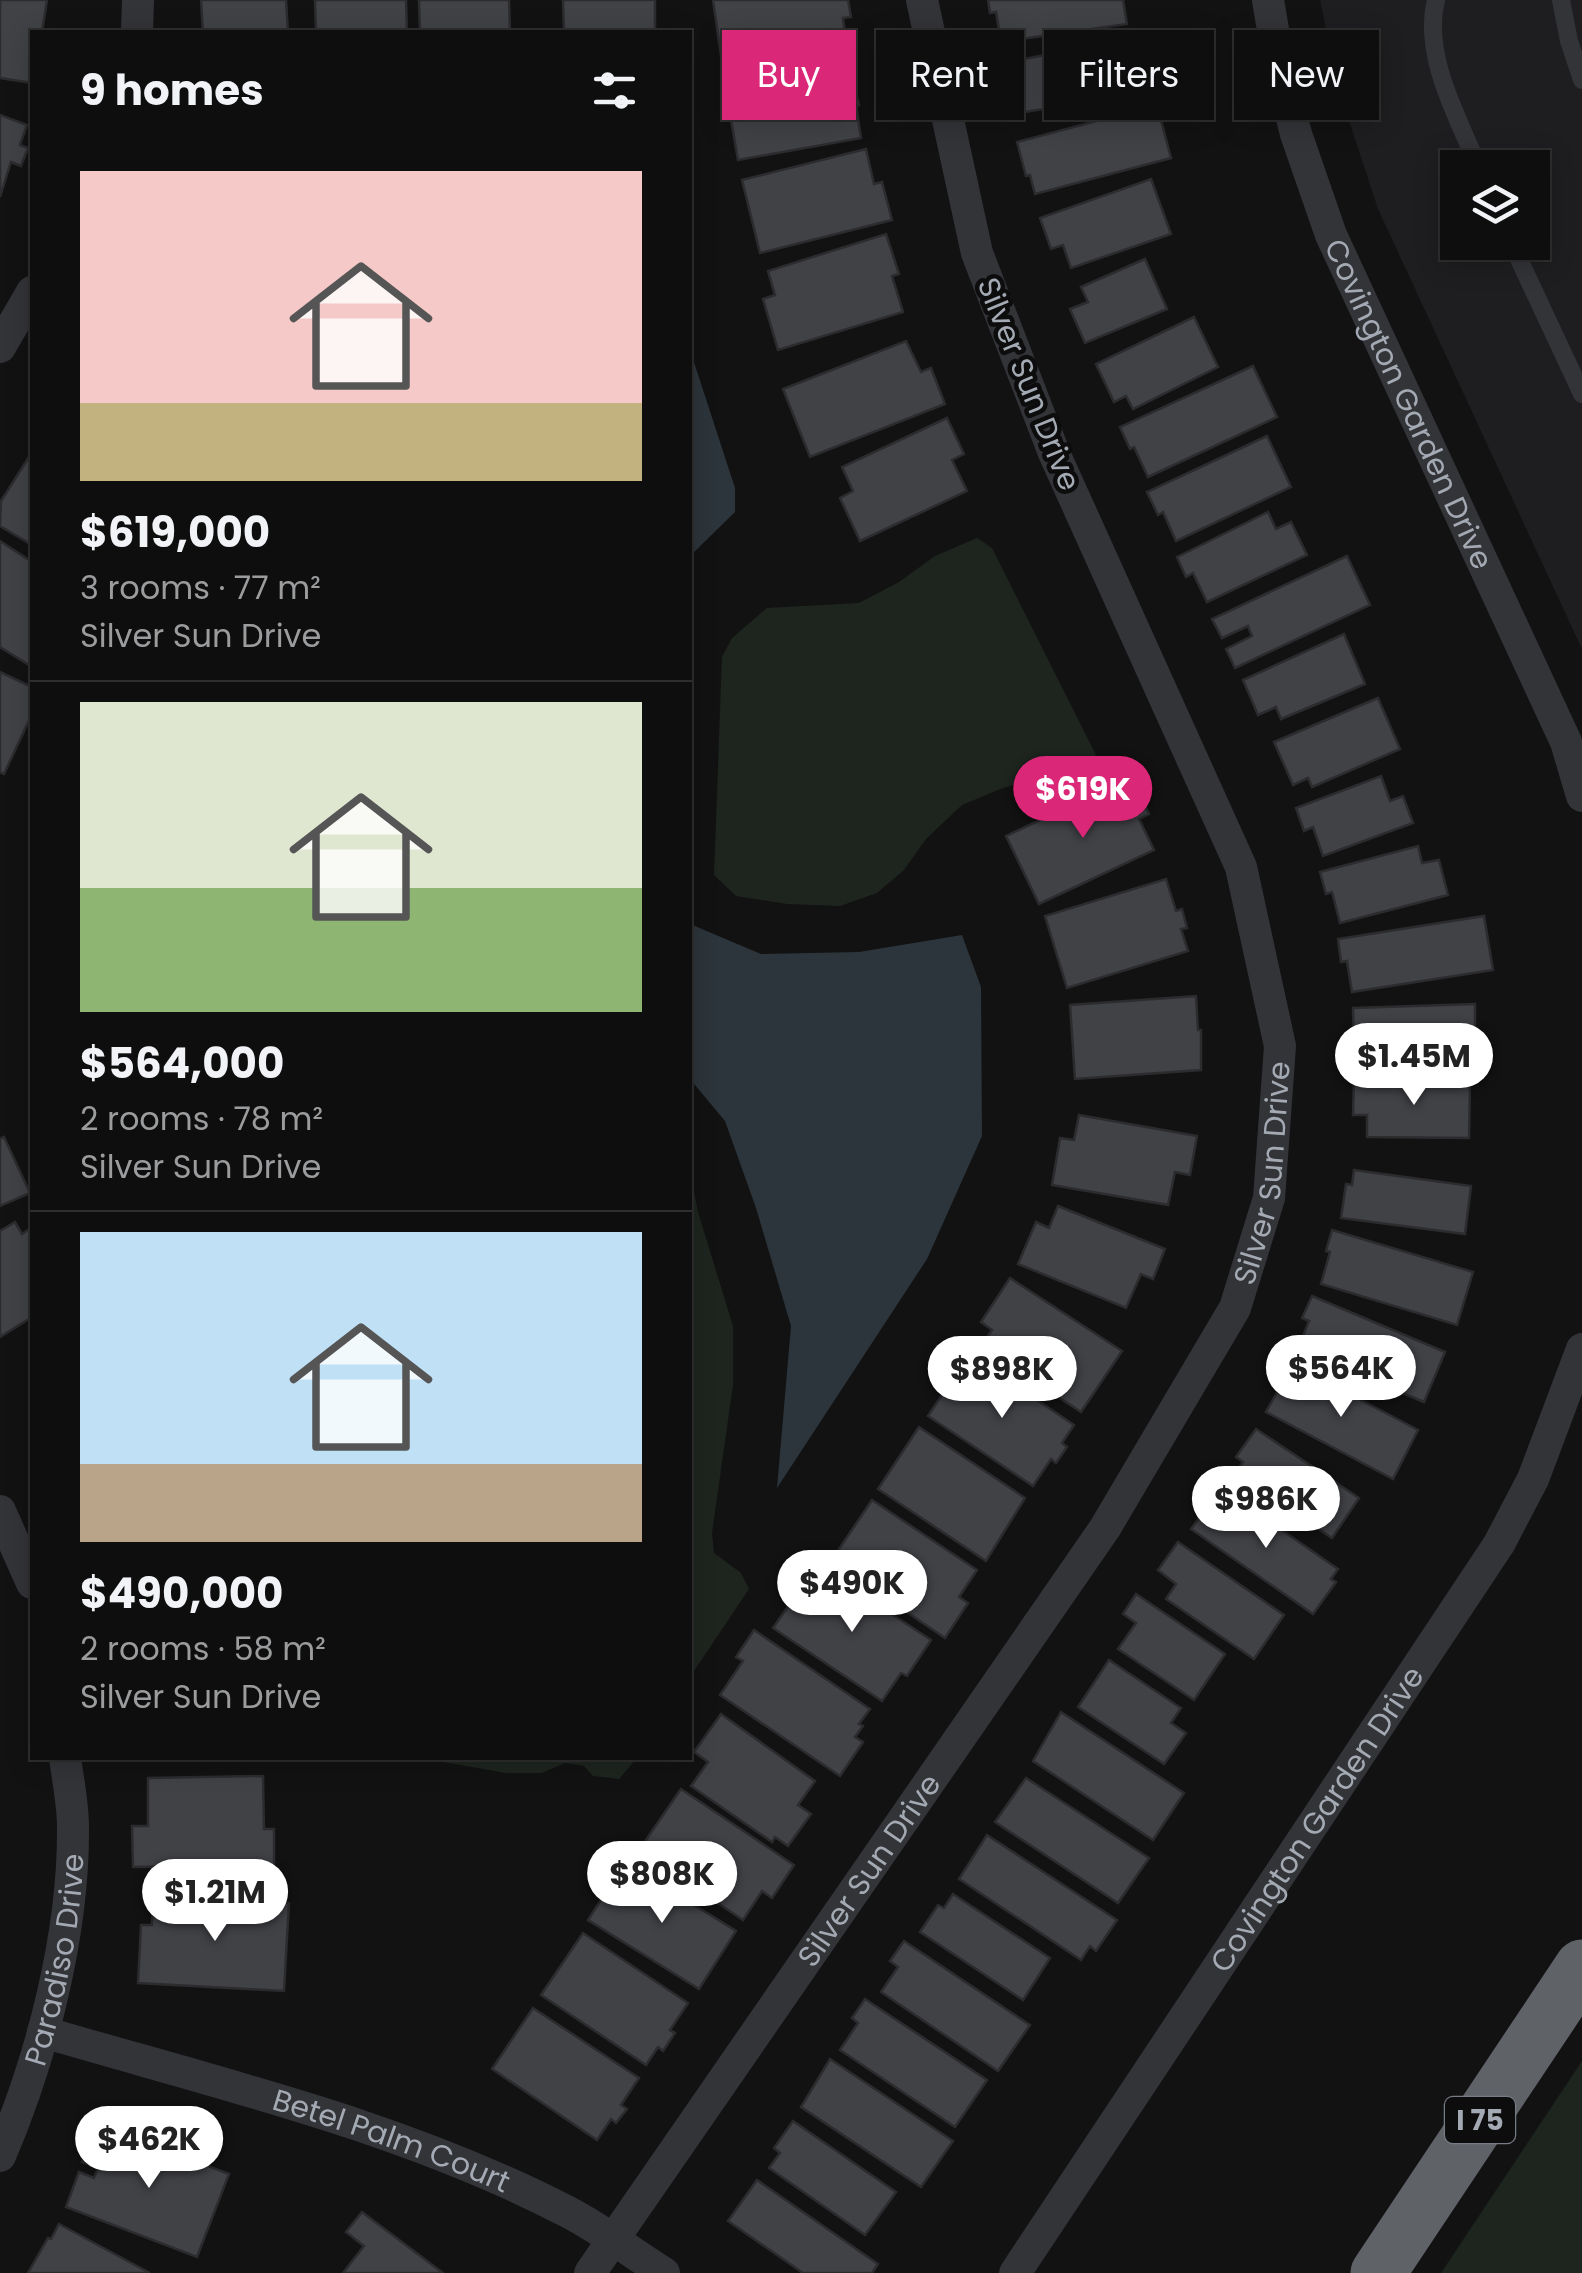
<!DOCTYPE html>
<meta charset="utf-8">
<style>
body{margin:0;font-family:Poppins,sans-serif;background:#171717;color:#f1f3f6;height:100vh;display:flex;flex-direction:column;font-size:38px;white-space:nowrap}
*{box-sizing:border-box;margin:0}
p{font-size:32px;color:#9b9c9e}
.icon{flex:none;width:55px;height:55px;fill:none;stroke:currentColor;stroke-width:2;stroke-linecap:round;stroke-linejoin:round}
.map{position:relative;flex:1;overflow:hidden}
.panel{position:absolute;left:30px;top:30px;width:662px;height:1730px;display:flex;flex-direction:column;background:#0e0e0e;border-radius:0px;box-shadow:0 5px 25px #0003,0 0 0 2px #2e2e2e}
.panel>*{flex:none}
.hud{position:absolute;left:722px;top:30px;width:708px;height:90px;display:flex;gap:20px}
.tools{position:absolute;left:1440px;top:150px;display:grid;gap:20px}
.tools a{display:grid;place-items:center;width:110px;height:110px;border-radius:0px;background:#0e0e0e;box-shadow:0 5px 25px #0003,0 0 0 2px #2e2e2e;font-size:50px}
.price{position:absolute;translate:-50% -85px;padding:0 22px;border-radius:35px;background:#fff;color:#222;font-size:32px;line-height:65px;filter:drop-shadow(0 2px 5px #0008)}
.price::after{content:'';position:absolute;left:50%;top:60px;width:30px;height:22px;margin-left:-15px;background:inherit;clip-path:polygon(0 0,100% 0,50% 100%)}
.price.selected{background:#db2777;color:#fff}
ul{padding:0;list-style:none}
li{display:grid;align-content:center;gap:20px;height:530px;padding:0 50px}
li+li{border-top:2px solid #2e2e2e}
li span{display:grid;place-items:center;height:310px;border-radius:0px;color:#555}
li>.icon{margin-inline-start:auto}
span .icon{width:180px;height:180px;fill:#fffc;stroke-width:1}
li b{font-size:42px}
h2{display:flex;justify-content:space-between;align-items:center;height:120px;padding:0 50px;font-size:42px}
.chip{padding:0 35px;border-radius:0px;background:#0e0e0e;box-shadow:0 5px 25px #0003,0 0 0 2px #2e2e2e;font-size:35px;line-height:90px}
.chip.selected{background:#db2777;color:#fff}
.map>svg:first-child{display:block}
</style>
<div class="map">
<svg width="1582" height="2273" viewBox="0 0 1582 2273">
<rect width="100%" height="100%" fill="#121213"/>
<path fill="#1e1e20" fill-rule="evenodd" d="M1320,0H1582V649L1378,209L1339,90ZM1458,168H1532V242H1458Z"/>
<g fill="#1e251f">
<polygon points="977,538 992,548 1096,755 1084,767 1003,788 962,805 926,839 904,870 877,893 840,906 787,904 736,896 714,875 722,657 732,638 767,608 859,603 899,582 935,556"/>
<polygon points="690,1172 698,1212 733,1326 733,1385 712,1533 714,1553 741,1573 749,1589 690,1677"/>
<polygon points="435,1758 637,1758 619,1779 593,1776 584,1766 565,1763 542,1773 506,1773 443,1762"/>
<polygon points="1582,2061 1582,2273 1441,2273"/>
</g>
<g fill="#2c353b">
<polygon points="690,350 735,488 735,512 690,556"/>
<polygon points="690,924 761,954 859,952 962,935 981,987 982,1136 927,1259 777,1488 791,1326 756,1208 725,1121 690,1079"/>
</g>
<g fill="#414246" stroke="#2c2c2f" stroke-width="2.5">
<polygon points="0,0 47,0 42,32 32,32 32,83 0,78"/>
<polygon points="201,0 286,0 288,32 203,32"/>
<polygon points="315,0 406,0 407,32 316,32"/>
<polygon points="419,0 509,0 510,32 420,32"/>
<polygon points="563,0 655,0 655,32 564,32"/>
<polygon points="713,0 848,0 851,17 843,18 847,50 723,69"/>
<polygon points="988,0 1123,0 1127,24 1001,42 996,12 990,13"/>
<polygon points="1097,45 1100,62 1118,60 1124,96 1013,114 1012,84 1002,86 998,64"/>
<polygon points="849,65 859,105 856,105 861,138 738,160 725,86"/>
<polygon points="1157,105 1171,158 1035,194 1030,175 1026,176 1017,142"/>
<polygon points="0,115 27,125 20,145 28,148 21,166 11,162 0,197"/>
<polygon points="866,149 874,184 882,182 892,220 760,253 742,180"/>
<polygon points="1151,179 1171,234 1071,268 1063,245 1051,249 1040,218"/>
<polygon points="886,234 899,274 892,276 903,312 778,350 763,299 775,295 768,271"/>
<polygon points="1145,259 1167,309 1085,343 1070,309 1088,302 1081,287"/>
<polygon points="1194,317 1218,367 1133,409 1126,396 1114,402 1096,364"/>
<polygon points="906,341 921,372 931,368 945,404 810,457 783,389"/>
<polygon points="1253,366 1277,417 1148,477 1134,447 1130,449 1120,427"/>
<polygon points="947,418 964,454 952,460 967,491 860,541 840,498 853,491 842,467"/>
<polygon points="1267,436 1291,487 1176,541 1163,512 1158,515 1147,492"/>
<polygon points="32,452 32,545 0,526 1,501"/>
<polygon points="1268,512 1276,529 1291,522 1307,555 1207,602 1193,573 1186,577 1177,557"/>
<polygon points="0,541 32,562 32,667 0,647"/>
<polygon points="1347,556 1370,605 1235,668 1226,649 1252,636 1248,626 1222,638 1212,619"/>
<polygon points="1344,634 1365,684 1281,719 1276,707 1258,715 1243,680"/>
<polygon points="0,672 32,687 32,714 4,774 0,772"/>
<polygon points="1378,698 1400,749 1312,787 1308,778 1293,785 1274,742"/>
<polygon points="1381,776 1390,801 1403,796 1413,823 1323,856 1313,827 1304,831 1296,808"/>
<polygon points="1131,777 1149,814 1139,819 1154,850 1039,904 1006,836"/>
<polygon points="1418,846 1422,863 1439,860 1448,895 1340,923 1332,892 1326,894 1320,872"/>
<polygon points="1166,879 1176,911 1182,909 1187,928 1181,929 1188,951 1067,988 1045,916"/>
<polygon points="1484,916 1493,970 1352,992 1347,961 1341,962 1338,939"/>
<polygon points="1196,996 1198,1030 1201,1030 1201,1070 1075,1079 1070,1005"/>
<polygon points="1475,1004 1475,1059 1395,1059 1395,1068 1370,1068 1370,1044 1354,1045 1353,1008"/>
<polygon points="1354,1079 1470,1080 1469,1138 1367,1137 1367,1115 1353,1115"/>
<polygon points="1079,1115 1197,1136 1190,1175 1175,1172 1168,1205 1052,1185 1060,1138 1074,1140"/>
<polygon points="4,1137 30,1193 0,1206 0,1139"/>
<polygon points="1354,1170 1471,1186 1465,1234 1341,1218 1346,1184 1352,1185"/>
<polygon points="1058,1206 1165,1249 1153,1279 1141,1274 1126,1308 1018,1264 1036,1222 1049,1228"/>
<polygon points="15,1222 22,1234 32,1227 32,1317 0,1337 0,1231"/>
<polygon points="1332,1230 1473,1272 1457,1325 1321,1284 1330,1252 1326,1251"/>
<polygon points="1010,1278 1122,1351 1081,1412 981,1346 992,1330 981,1322"/>
<polygon points="1312,1296 1445,1352 1424,1402 1298,1349 1309,1321 1302,1318"/>
<polygon points="969,1354 1074,1425 1062,1443 1067,1447 1056,1463 1051,1459 1033,1486 928,1416"/>
<polygon points="1285,1360 1418,1430 1393,1479 1266,1412 1281,1385 1273,1381"/>
<polygon points="919,1427 1025,1498 986,1561 878,1489"/>
<polygon points="1256,1429 1359,1498 1332,1538 1235,1473 1243,1462 1236,1457"/>
<polygon points="1221,1488 1338,1569 1331,1579 1336,1582 1313,1614 1191,1529"/>
<polygon points="872,1500 977,1570 959,1597 968,1603 945,1638 831,1561"/>
<polygon points="1178,1542 1284,1615 1254,1659 1166,1599 1176,1584 1158,1570"/>
<polygon points="828,1572 931,1640 907,1676 901,1673 882,1701 773,1628 804,1584 815,1591"/>
<polygon points="1136,1594 1225,1654 1194,1700 1118,1649 1136,1623 1123,1614"/>
<polygon points="754,1630 870,1709 859,1724 863,1726 855,1737 863,1742 840,1776 720,1695 743,1661 736,1657"/>
<polygon points="1109,1660 1181,1708 1171,1723 1186,1733 1164,1764 1078,1707"/>
<polygon points="1061,1712 1184,1793 1153,1840 1033,1761"/>
<polygon points="721,1714 815,1781 798,1805 811,1814 788,1846 775,1837 772,1842 691,1786 708,1762 694,1752"/>
<polygon points="263,1776 264,1829 274,1829 274,1865 133,1867 132,1826 148,1826 148,1778"/>
<polygon points="1026,1778 1149,1858 1118,1903 995,1822"/>
<polygon points="681,1789 794,1865 772,1898 762,1891 743,1920 639,1850"/>
<polygon points="987,1835 1117,1920 1096,1951 1090,1946 1081,1960 959,1879"/>
<polygon points="631,1866 736,1931 699,1989 588,1920 620,1870 626,1874"/>
<polygon points="953,1894 1050,1958 1023,2000 920,1932 938,1905 944,1908"/>
<polygon points="153,1896 289,1903 284,1991 138,1983 141,1925 152,1925"/>
<polygon points="583,1933 688,2003 670,2030 675,2033 663,2051 658,2047 646,2065 541,1995"/>
<polygon points="904,1941 1030,2025 998,2071 881,1992 898,1967 890,1961"/>
<polygon points="865,1999 987,2080 955,2127 840,2050 858,2023 852,2018"/>
<polygon points="533,2008 639,2078 621,2105 627,2109 616,2123 611,2119 597,2140 492,2069"/>
<polygon points="830,2059 953,2141 921,2187 801,2107"/>
<polygon points="793,2121 896,2192 865,2235 769,2168 780,2153 774,2148"/>
<polygon points="104,2126 229,2174 197,2257 66,2207 79,2172 94,2178 98,2168 82,2162 90,2142 98,2144"/>
<polygon points="757,2180 878,2264 872,2273 803,2273 728,2221"/>
<polygon points="362,2212 443,2273 343,2273 364,2246 346,2232"/>
<polygon points="59,2224 150,2273 28,2273 48,2238 51,2239"/>
</g>
<g fill="none" stroke-linecap="round" stroke-linejoin="round">
<g stroke="#333438" stroke-width="18">
<path d="M1436,0C1422,55 1458,118 1479,168"/>
<polyline points="1561,0 1569,41 1582,80"/>
<polyline points="1511,242 1582,394"/>
</g>
<g stroke="#333438" stroke-width="32">
<path id="s1" d="M1268,0L1280,71L1296,134L1331,235L1566,742L1582,796"/>
<polyline points="137,32 138,0"/>
<polyline points="0,347 32,292"/>
<polyline points="0,1511 32,1583"/>
<path id="s2" d="M43,2032C220,2084 402,2126 568,2212C601,2229 632,2253 664,2273"/>
<path id="s3" d="M0,2156C42,2058 74,1933 73,1827C73,1804 68,1780 65,1758"/>
<path id="s4" d="M590,2273L1105,1528L1235,1308L1269,1198L1280,1046L1241,867L1054,453L977,253L922,0"/>
<path id="s5" d="M1015,2273L1499,1544L1533,1479L1582,1349"/>
</g>
<polyline stroke="#5f6368" stroke-width="55" points="1378,2273 1582,1967"/>
</g>
<g text-anchor="middle" dominant-baseline="central" stroke-width="9" stroke-linejoin="round" paint-order="stroke">
<rect fill="#0d0d0e" stroke="#777b82" stroke-width="2.5" x="1445" y="2097" width="70" height="46" rx="8"/>
<g font-size="28" font-weight="bold" fill="#a4aab3">
<text x="1480" y="2120">I 75</text>
</g>
<g font-size="30" fill="#a4aab3" stroke="#0d0d0e">
<text transform="translate(1029 384) rotate(68)">Silver Sun Drive</text>
<text stroke="none"><textPath href="#s1" startOffset="430">Covington Garden Drive</textPath></text>
<text stroke="none"><textPath href="#s4" startOffset="1300">Silver Sun Drive</textPath></text>
<text stroke="none"><textPath href="#s5" startOffset="545">Covington Garden Drive</textPath></text>
<text stroke="none"><textPath href="#s4" startOffset="490">Silver Sun Drive</textPath></text>
<text stroke="none"><textPath href="#s3" startOffset="205">Paradiso Drive</textPath></text>
<text stroke="none"><textPath href="#s2" startOffset="365">Betel Palm Court</textPath></text>
</g>
</g>
</svg>
<div class="tools">
<a><svg class="icon" aria-label="layers" viewBox="0 0 24 24"><path d="M12 4l9 5-9 5-9-5zM3 14l9 5 9-5"/></svg></a>
</div>
<b class="price selected" style="left:1083px;top:841px">$619K</b>
<b class="price" style="left:1414px;top:1108px">$1.45M</b>
<b class="price" style="left:1341px;top:1420px">$564K</b>
<b class="price" style="left:1002px;top:1421px">$898K</b>
<b class="price" style="left:1266px;top:1551px">$986K</b>
<b class="price" style="left:852px;top:1635px">$490K</b>
<b class="price" style="left:662px;top:1926px">$808K</b>
<b class="price" style="left:215px;top:1944px">$1.21M</b>
<b class="price" style="left:149px;top:2191px">$462K</b>
<div class="hud">
<a class="chip selected">Buy</a>
<a class="chip">Rent</a>
<a class="chip">Filters</a>
<a class="chip">New</a>
</div>
<section class="panel">
<h2>9 homes<svg class="icon" aria-label="filters" viewBox="0 0 24 24"><path d="M4 7h16M4 17h16"/><circle cx="9" cy="7" r="2"/><circle cx="15" cy="17" r="2"/></svg></h2>
<ul>
<li><span style="background:linear-gradient(#f6c9c9 75%,#c2b280 0)"><svg class="icon" aria-label="home" viewBox="0 0 24 24"><path d="M3 11l9-7 9 7M6 9v11h12V9"/></svg></span><div><b>$619,000</b><p>3 rooms · 77 m²</p><p>Silver Sun Drive</p></div></li>
<li><span style="background:linear-gradient(#dfe7d0 60%,#8fb573 0)"><svg class="icon" aria-label="home" viewBox="0 0 24 24"><path d="M3 11l9-7 9 7M6 9v11h12V9"/></svg></span><div><b>$564,000</b><p>2 rooms · 78 m²</p><p>Silver Sun Drive</p></div></li>
<li><span style="background:linear-gradient(#bfe0f5 75%,#b9a48a 0)"><svg class="icon" aria-label="home" viewBox="0 0 24 24"><path d="M3 11l9-7 9 7M6 9v11h12V9"/></svg></span><div><b>$490,000</b><p>2 rooms · 58 m²</p><p>Silver Sun Drive</p></div></li>
</ul>
</section>
</div>
